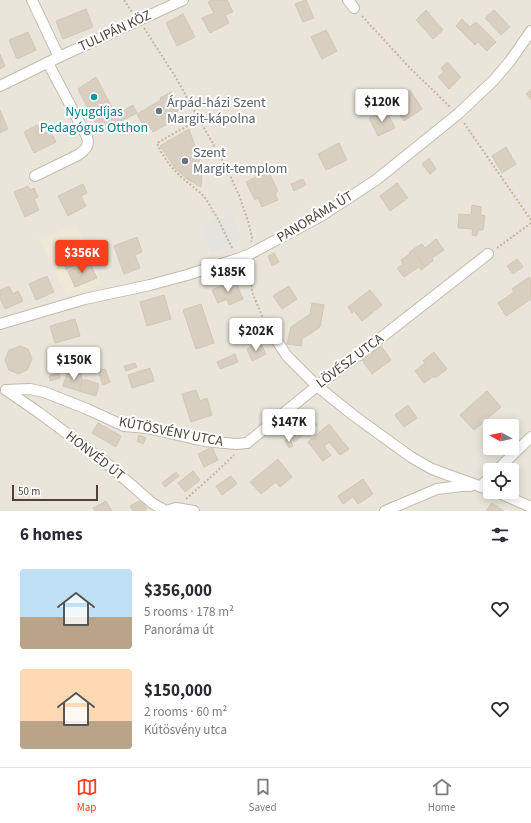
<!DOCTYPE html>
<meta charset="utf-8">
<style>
body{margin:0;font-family:"Source Sans 3",sans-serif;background:#f2f2f3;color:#2b2b33;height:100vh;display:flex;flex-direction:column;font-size:15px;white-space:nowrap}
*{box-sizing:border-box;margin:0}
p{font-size:13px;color:#7c7c81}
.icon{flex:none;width:22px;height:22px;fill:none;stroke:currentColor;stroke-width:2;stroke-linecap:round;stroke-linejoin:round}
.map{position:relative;height:511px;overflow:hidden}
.panel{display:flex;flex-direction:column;background:#fff;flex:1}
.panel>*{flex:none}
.needle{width:26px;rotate:278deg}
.controls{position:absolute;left:483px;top:419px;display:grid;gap:8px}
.controls a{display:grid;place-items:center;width:36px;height:36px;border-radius:4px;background:#fff;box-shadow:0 2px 10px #0003;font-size:20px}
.scale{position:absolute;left:12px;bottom:10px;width:86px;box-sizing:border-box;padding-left:4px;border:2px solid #4b4439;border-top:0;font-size:11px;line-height:14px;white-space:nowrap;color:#4b4439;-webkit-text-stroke:3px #fff;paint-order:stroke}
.price{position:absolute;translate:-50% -34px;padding:0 9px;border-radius:4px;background:#fff;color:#222;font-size:13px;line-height:26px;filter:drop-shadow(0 1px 2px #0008)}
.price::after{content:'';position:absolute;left:50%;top:24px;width:12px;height:9px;margin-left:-6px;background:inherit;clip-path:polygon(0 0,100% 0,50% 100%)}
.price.active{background:#fc3f1d;color:#fff}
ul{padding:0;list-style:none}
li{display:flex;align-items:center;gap:12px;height:100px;padding:0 20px}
li span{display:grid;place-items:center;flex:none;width:112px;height:80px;border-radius:4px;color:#555}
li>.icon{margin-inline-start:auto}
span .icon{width:48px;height:48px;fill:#fffc;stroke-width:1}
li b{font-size:17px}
h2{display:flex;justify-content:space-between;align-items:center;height:48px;padding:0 20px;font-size:17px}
.tabs{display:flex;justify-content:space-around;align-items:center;height:56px;border-top:1px solid #e1e1e2;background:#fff;font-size:11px;color:#7c7c81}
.tabs a{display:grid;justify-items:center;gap:2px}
.tabs .active{color:#fc3f1d}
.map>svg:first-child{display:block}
</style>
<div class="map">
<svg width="531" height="511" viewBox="0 0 531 511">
<rect width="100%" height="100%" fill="#f6f3ec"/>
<path fill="#eae5da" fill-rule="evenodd" d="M0,0H531V511H0ZM490,426H512V448H490ZM490,470H512V492H490Z"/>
<polygon fill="#efe8d6" points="77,226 102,284 66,297 39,238"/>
<polygon fill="#e5e3e0" points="231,214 242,239 212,253 201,227"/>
<g fill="#d8cfc1" stroke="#d3c7b4">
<polygon points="212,0 227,0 233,12 225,15 229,23 210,33 202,18 214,13 208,2"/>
<polygon points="306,0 314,18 303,22 295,4"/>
<polygon points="86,9 93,27 63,39 56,21"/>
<polygon points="426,10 443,30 433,39 416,20"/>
<polygon points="494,10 510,27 501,35 485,18"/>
<polygon points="183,14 195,37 177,46 166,23"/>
<polygon points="462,19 470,27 476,22 496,42 487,51 478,42 475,45 456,26"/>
<polygon points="326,30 337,51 322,59 311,37"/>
<polygon points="28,32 36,50 17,59 9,40"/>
<polygon points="0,54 5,66 0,69"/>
<polygon points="447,62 461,77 449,89 438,77 444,72 441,68"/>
<polygon points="96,77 116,115 133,105 137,113 100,132 78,89"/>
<polygon points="531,89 531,100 526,94"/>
<polygon points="410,90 422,109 404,121 392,102"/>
<polygon points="171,92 181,109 175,113 178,118 153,132 150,127 145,129 137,114 161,100 160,98"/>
<polygon points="0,110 8,129 0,133"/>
<polygon points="386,110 395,128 378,136 369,118"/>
<polygon points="37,125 42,134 50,130 56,142 34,153 24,132"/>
<polygon points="189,129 198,155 202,171 201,187 187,179 175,168 160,146"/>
<polygon points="339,143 347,160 326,170 318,154"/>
<polygon points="506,147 516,164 502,173 492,156"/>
<polygon points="429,158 436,169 430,174 422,164"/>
<polygon points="268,171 278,191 275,193 278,200 262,207 258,198 255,200 246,182"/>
<polygon points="303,179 306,185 294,191 291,184"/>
<polygon points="397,183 408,198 390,211 380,196"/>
<polygon points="83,184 87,193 81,196 86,206 68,216 58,196"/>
<polygon points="28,186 30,190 34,188 38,197 34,199 39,210 25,217 14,192"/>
<polygon points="472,205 481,207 481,215 485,216 483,230 479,230 476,236 472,235 473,229 458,228 459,214 471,215"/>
<polygon points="137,237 142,252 135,255 140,268 124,274 114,246"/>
<polygon points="436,239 444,250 432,258 433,261 425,267 412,250 422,244 425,248"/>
<polygon points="412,250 425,267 421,270 419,267 404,277 397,268 403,264 401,260 410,254 409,253"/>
<polygon points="274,253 279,262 272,266 268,256"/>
<polygon points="77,255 80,263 66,270 63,262"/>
<polygon points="517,259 523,267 513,274 507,266"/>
<polygon points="89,261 97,278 75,287 68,271"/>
<polygon points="47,276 54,292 36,300 29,284"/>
<polygon points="529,277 531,280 531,299 506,316 498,303 514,292 512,289"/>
<polygon points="235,280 243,299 229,305 227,299 218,303 212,290"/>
<polygon points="9,286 13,294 18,291 23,301 5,309 0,298 0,290"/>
<polygon points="289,286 297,299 282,309 273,296"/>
<polygon points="370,290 382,305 362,321 354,311 352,313 348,307"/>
<polygon points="164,295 171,319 147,326 140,302"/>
<polygon points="312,303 324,305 320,327 302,339 301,346 287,344 291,327 310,314"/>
<polygon points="201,304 214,343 196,349 183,310"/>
<polygon points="75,319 80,336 55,343 50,326"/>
<polygon points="260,342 266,354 252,361 247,349"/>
<polygon points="20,346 28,349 32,359 27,370 19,374 9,370 5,360 9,350"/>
<polygon points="381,346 391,360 372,374 362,360"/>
<polygon points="434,352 447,369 435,378 434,376 424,383 415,371 425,363 423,361"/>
<polygon points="235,354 238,362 220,369 217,362"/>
<polygon points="135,363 137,367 126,371 124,366"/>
<polygon points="150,368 154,381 132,388 128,375"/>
<polygon points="105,369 110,382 103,385 98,371"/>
<polygon points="75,370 82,372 81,375 82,380 79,391 63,386 67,373 74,375"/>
<polygon points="59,373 60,378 50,381 49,376"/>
<polygon points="82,380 87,380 99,384 96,396 79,391"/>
<polygon points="196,390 200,401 207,398 212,415 191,422 182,394"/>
<polygon points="487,391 501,407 474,430 460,415"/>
<polygon points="408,405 417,418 404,427 395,415"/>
<polygon points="305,410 317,425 294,442 282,427"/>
<polygon points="98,423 121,436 116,447 92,433"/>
<polygon points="329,424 349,449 340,455 329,442 324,446 331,455 323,461 308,442"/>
<polygon points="139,435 146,438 143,444 137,441"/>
<polygon points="289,438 293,446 289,448 285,441"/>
<polygon points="212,447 218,460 204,467 198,454"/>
<polygon points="278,459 292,477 280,487 276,482 261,494 250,482"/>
<polygon points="193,471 200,480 185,492 178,483"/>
<polygon points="176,472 179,476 165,487 162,483"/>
<polygon points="231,476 237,484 222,495 216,486"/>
<polygon points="363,479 373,494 358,504 353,497 343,504 338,496"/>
<polygon points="141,500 147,509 144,511 133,511 130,506"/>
<polygon points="106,501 112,511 95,511 93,508"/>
<polygon points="492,503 504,511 486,511"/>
</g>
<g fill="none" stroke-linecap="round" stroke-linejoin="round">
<defs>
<g id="minor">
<polyline points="32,0 59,57"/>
<polyline points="348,0 354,8"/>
<polyline points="0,86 59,57 183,0"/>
<path d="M35,176L78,155C85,150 90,146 87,137L48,63"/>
<polyline points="0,324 85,299 150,285 187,275 237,259 250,254 321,216 376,180 458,114 494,80 510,61 531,31"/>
<polyline points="267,326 287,356 317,386 353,415 411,457 432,469 451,476 490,490"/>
<polyline points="6,390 30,389 44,392 87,409 124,426 147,428 204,441 236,444 247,443 317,386 364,351 488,254"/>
<polyline points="6,390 38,412 104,461 152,503 166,511 176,508 194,511"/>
<polyline points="497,470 531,437"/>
<polyline points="481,486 490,477"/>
<polyline points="497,492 531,507"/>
<polyline points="385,511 437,489 462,486 471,486"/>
</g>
</defs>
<use href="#minor" stroke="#c2bbae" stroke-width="12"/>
<g stroke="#c4b79f" stroke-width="2" stroke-dasharray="2 2" stroke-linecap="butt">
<polyline points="124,0 132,12"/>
<polyline points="362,16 409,67 450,107"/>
<polyline points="144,28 175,76 227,169 239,195 248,221 252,237 251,242"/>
<polyline points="198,120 157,143 161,152 169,164 180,176 204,196 218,219 233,250"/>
<polyline points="464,123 531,220"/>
<polyline points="497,248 531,223"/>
<polyline points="250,265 252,292 263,318"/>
<polyline points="186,499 213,475 234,455"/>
</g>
<use href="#minor" stroke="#fff" stroke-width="10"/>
</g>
<circle fill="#0f9aa8" stroke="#fff" stroke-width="1.5" cx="94" cy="97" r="4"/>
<g fill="#6b7280" stroke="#fff" stroke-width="1.5">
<circle cx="159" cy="111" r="4"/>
<circle cx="185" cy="161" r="4"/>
</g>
<g text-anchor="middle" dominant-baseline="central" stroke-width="4" stroke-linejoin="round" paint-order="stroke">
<g font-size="14" fill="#4b4439" stroke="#fff">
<text transform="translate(115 31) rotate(-25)">TULIPÁN KÖZ</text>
<text transform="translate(315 217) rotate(-31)">PANORÁMA ÚT</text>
<text transform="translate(350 361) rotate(-37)">LÖVÉSZ UTCA</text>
<text transform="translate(171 432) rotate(11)">KÚTÖSVÉNY UTCA</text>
<text transform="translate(95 456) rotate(38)">HONVÉD ÚT</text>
</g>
<g font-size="14" fill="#5b616d" stroke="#fff" text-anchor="start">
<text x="167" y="103">Árpád-házi Szent<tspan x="167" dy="16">Margit-kápolna</tspan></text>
<text x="193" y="153">Szent<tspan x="193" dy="16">Margit-templom</tspan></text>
</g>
<g font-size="14" fill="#0d838f" stroke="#fff">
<text x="94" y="112">Nyugdíjas<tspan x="94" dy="16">Pedagógus Otthon</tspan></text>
</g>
</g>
</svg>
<div class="controls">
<a><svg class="needle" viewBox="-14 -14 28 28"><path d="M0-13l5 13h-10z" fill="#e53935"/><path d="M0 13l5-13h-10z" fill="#7c7c81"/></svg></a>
<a><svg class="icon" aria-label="locate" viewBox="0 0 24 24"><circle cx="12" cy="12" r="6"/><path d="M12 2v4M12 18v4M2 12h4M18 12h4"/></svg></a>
</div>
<div class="scale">50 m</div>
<b class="price" style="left:382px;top:123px">$120K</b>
<b class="price active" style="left:82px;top:274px">$356K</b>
<b class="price" style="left:228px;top:293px">$185K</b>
<b class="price" style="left:256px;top:352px">$202K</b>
<b class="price" style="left:74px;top:381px">$150K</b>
<b class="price" style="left:289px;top:443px">$147K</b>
</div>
<section class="panel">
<h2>6 homes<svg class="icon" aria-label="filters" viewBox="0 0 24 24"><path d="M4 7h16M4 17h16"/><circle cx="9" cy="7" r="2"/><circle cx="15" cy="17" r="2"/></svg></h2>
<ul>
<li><span style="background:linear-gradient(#bfe0f5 60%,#b9a48a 0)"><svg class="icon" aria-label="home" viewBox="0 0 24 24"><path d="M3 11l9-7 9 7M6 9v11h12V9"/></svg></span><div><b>$356,000</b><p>5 rooms · 178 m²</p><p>Panoráma út</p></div><svg class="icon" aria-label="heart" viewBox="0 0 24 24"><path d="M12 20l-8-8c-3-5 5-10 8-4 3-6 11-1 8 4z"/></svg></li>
<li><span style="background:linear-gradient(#ffd9b3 65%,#b9a48a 0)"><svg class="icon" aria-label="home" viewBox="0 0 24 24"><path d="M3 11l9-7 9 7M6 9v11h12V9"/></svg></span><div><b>$150,000</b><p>2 rooms · 60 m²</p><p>Kútösvény utca</p></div><svg class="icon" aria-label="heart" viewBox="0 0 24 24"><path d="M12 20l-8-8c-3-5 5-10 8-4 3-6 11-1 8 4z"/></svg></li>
</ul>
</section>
<nav class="tabs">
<a class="active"><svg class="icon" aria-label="map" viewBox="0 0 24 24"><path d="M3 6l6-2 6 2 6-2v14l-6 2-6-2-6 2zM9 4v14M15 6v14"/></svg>Map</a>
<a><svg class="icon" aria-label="saved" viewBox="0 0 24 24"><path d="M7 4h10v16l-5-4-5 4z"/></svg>Saved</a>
<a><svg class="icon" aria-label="home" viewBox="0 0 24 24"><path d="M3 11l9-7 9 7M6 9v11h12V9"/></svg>Home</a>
</nav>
